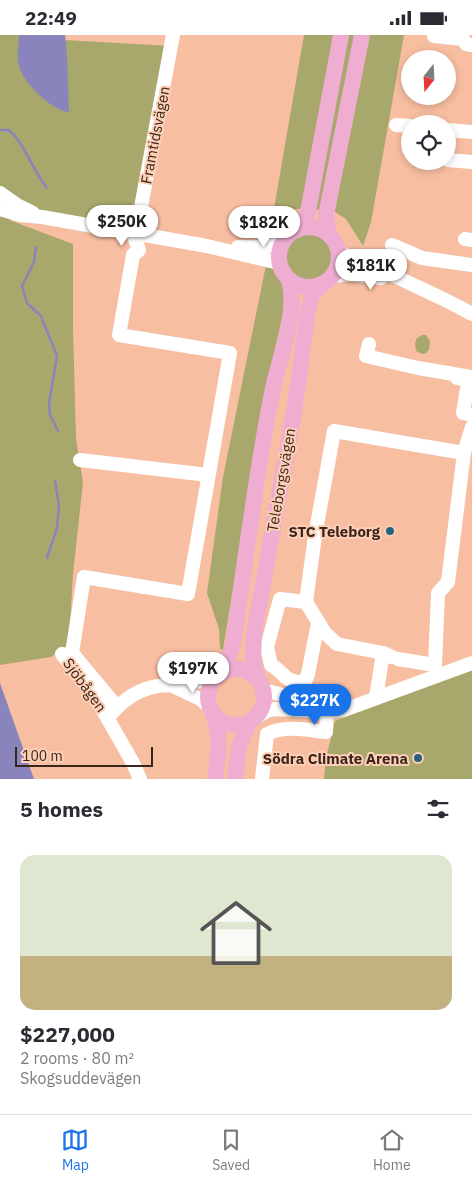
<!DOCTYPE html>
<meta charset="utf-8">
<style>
body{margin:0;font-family:"IBM Plex Sans",sans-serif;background:#f2f2f3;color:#2b2b33;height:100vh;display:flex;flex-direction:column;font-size:19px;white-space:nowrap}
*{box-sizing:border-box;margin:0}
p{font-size:16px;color:#7c7c81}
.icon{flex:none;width:28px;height:28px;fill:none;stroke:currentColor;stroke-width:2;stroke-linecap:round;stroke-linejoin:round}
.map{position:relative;height:744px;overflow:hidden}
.sheet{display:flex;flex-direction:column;background:#fff;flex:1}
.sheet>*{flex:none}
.needle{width:32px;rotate:198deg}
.buttons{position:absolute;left:401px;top:15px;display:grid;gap:10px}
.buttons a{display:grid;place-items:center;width:55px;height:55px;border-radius:50%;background:#fff;box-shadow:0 2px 8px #0003;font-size:25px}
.scale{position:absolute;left:15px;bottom:12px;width:138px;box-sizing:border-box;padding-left:5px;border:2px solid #3b251a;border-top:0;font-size:14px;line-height:18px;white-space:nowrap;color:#3b251a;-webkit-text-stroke:4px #fdcfb7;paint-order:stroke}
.price{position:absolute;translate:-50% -42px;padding:0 11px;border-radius:18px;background:#fff;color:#222;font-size:16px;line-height:32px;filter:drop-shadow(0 1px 2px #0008)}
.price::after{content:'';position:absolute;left:50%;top:30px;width:15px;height:11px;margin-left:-8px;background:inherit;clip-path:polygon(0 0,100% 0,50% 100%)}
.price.active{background:#1a73e8;color:#fff}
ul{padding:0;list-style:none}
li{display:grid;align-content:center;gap:10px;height:265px;padding:0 20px}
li+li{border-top:1px solid #e1e1e2}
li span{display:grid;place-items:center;height:155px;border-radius:15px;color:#555}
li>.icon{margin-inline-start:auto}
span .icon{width:90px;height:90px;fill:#fffc;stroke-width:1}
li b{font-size:21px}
h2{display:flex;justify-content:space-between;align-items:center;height:60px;padding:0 20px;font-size:21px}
.status{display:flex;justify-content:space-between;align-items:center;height:35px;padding:0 25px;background:#fff;direction:ltr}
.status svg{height:14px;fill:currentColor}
.dock{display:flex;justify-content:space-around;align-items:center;height:70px;border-top:1px solid #e1e1e2;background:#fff;font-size:14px;color:#7c7c81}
.dock a{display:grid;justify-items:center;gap:2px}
.dock .active{color:#1a73e8}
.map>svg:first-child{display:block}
</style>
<div class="status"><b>22:49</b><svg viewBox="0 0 49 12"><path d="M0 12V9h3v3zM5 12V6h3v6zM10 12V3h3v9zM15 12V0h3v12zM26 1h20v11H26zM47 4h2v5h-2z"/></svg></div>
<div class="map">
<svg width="472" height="744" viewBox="0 0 472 744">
<rect width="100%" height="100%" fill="#f8bea1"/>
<g fill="#a8a86c">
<polygon points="0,0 65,0 65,5 171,11 133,192 46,179 9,185 73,209 73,293 76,404 83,447 73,539 69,609 51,622 0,630"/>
<polygon points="304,0 404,0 371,187 363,211 346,184 335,177 305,173 290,175 272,185"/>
<circle cx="308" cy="222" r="25"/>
<polygon points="266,230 278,237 285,251 284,275 265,357 223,615 220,614 219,594 207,558 223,442"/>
<polygon points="422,300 426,300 430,306 429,315 426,318 422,319 416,316 415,308 417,303"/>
<polygon points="472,634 472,744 324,744 326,723 335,686"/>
</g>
<g fill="#8a84bc">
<path d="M19,0H65L67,20L69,77C52,76 23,48 19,31C16,22 19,10 19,0Z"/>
<polygon points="0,648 34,744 0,744"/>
</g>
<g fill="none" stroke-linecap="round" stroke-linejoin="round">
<g stroke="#8a84bc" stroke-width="2.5">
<path d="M0,95H9C26,110 32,135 47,153"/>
<polyline points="36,212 34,227 22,251 27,268 41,281 57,321 49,368 50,380 58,396"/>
<polyline points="47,523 57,493 59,471 55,446"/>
</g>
<g stroke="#fff" stroke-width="14">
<polyline points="434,1 463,4 466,9 472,10"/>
<polyline points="396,90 410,91"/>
<polyline points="448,95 472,97"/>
<polyline points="448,125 472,127"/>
<polyline points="0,158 17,170 33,178"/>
<polyline points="0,174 20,180 42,182 207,211 279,228"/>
<polyline points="465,204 472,205"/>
<polyline points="392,210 422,223 472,230"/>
<path d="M238,212C254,212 270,214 284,206"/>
<path d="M337,213C353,232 378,233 399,243C423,255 448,265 472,279"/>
<polyline points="332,241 351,239 381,243"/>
<polyline points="369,309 366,321 418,333 472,342"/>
<polyline points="457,343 466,345 468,347 463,378 472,380"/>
<polyline points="464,418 472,392"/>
<polyline points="80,425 208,440"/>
<path d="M306,567L280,564L267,612L271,630C286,638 283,648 305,647L308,639L318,588"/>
<polyline points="62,619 97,665 133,728 140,744"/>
<polyline points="392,622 383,618 337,609 325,598 306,567 315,501 334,396 464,418 448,547 438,558 435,630 398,624"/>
<polyline points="173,651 200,664 210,672"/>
<polyline points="263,655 303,665 334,667"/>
<polyline points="376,663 383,618"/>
<polyline points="117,672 72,618 84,542 188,559 230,318 119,300 133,220 139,215 135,204 136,199 173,0"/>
<path d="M112,678C124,664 139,654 158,651C163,650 168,651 173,650C185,648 199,644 212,648"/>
<polyline points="253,684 267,676 275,674 327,677 344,675 472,628"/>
<path d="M262,744L267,699C286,690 306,695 326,697L327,667"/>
</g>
<g stroke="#efadd1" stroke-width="16">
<circle cx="309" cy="222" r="30"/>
<polyline points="297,195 304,186 308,177 341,0"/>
<polyline points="329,200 326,180 362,0"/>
<circle cx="236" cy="662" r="28"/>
<path d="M218,640L227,627L233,609C246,523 256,437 273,353C280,321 298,277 289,245"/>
<polyline points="258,645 253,624 254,599 295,371 308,274 312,261 322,249"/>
<path d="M212,677C222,701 218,719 215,744"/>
<polyline points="235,744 239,711 250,686"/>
</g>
</g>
<g fill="#26627a" stroke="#fdcfb7" stroke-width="2">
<circle cx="390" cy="496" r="5"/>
<circle cx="418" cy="723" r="5"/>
</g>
<g text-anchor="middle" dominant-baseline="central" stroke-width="4" stroke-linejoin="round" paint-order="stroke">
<g font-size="15" fill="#3b251a" stroke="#fdcfb7">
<text transform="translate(155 100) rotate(-79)">Framtidsvägen</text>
<text transform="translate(281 445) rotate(-80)">Teleborgsvägen</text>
<text transform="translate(85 650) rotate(54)">Sjöbågen</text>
</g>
<g font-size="15" font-weight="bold" fill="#3b251a" stroke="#fdcfb7" text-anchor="end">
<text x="380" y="496">STC Teleborg</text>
<text x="408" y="723">Södra Climate Arena</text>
</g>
</g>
</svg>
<div class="buttons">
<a><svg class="needle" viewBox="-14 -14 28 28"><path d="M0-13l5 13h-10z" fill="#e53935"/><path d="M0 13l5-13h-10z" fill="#7c7c81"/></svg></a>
<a><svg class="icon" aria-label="locate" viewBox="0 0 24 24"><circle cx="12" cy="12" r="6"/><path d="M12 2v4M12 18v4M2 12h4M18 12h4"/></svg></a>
</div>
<div class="scale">100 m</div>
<b class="price" style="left:122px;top:212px">$250K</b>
<b class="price" style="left:264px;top:213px">$182K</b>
<b class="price" style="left:371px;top:256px">$181K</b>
<b class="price" style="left:193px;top:659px">$197K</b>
<b class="price active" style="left:315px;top:691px">$227K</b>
</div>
<section class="sheet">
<h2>5 homes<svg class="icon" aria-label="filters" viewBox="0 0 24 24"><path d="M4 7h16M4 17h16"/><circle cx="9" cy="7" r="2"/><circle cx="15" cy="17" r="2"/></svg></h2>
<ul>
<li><span style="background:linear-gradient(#dfe7d0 65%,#c2b280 0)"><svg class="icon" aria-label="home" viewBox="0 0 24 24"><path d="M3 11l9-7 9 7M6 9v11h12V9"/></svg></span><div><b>$227,000</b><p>2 rooms · 80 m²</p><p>Skogsuddevägen</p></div></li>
</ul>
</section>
<nav class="dock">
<a class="active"><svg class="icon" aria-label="map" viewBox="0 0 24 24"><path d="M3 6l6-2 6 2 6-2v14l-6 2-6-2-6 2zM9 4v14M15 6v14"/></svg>Map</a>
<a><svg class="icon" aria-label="saved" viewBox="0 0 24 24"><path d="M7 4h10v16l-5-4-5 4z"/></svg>Saved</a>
<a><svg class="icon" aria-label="home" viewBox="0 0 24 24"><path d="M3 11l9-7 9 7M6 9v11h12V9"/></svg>Home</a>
</nav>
